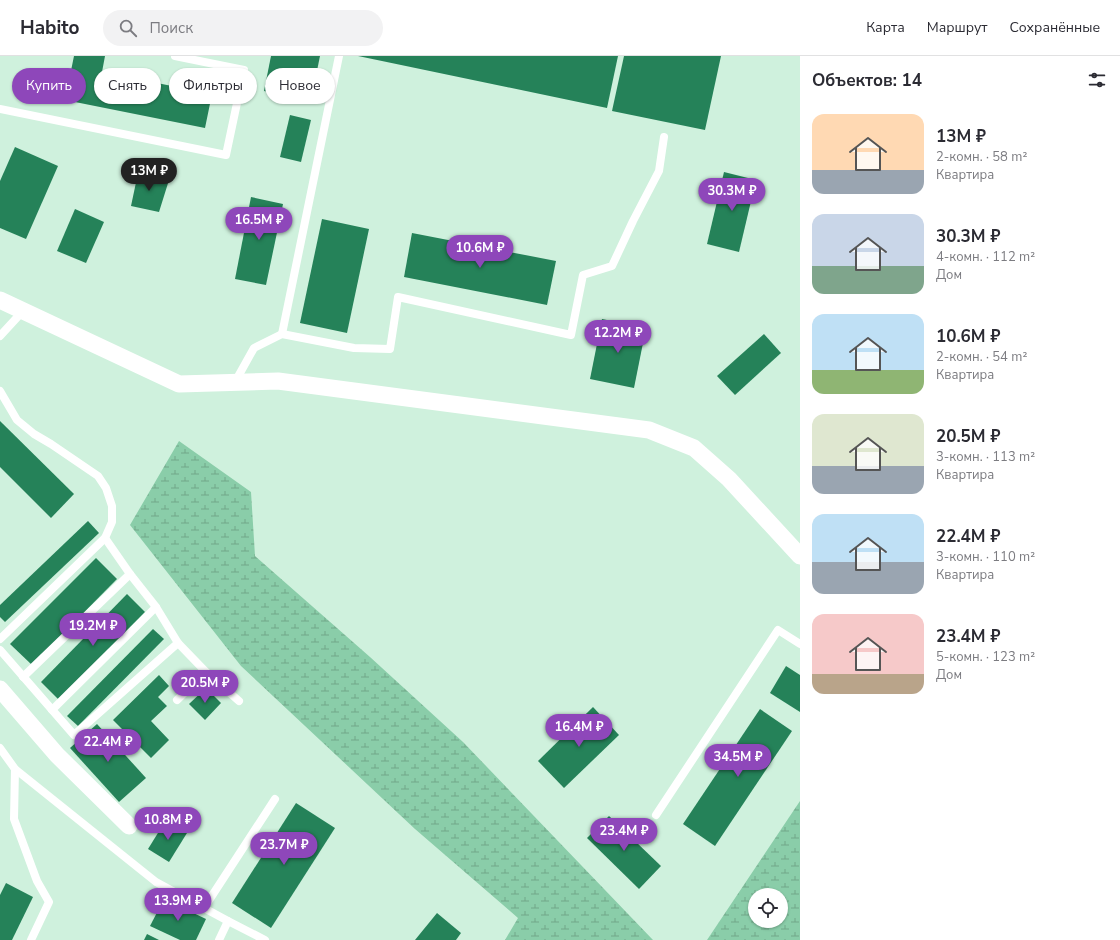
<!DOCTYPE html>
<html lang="ru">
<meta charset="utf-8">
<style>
body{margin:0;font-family:"Nunito Sans",sans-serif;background:#f2f2f3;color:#2b2b33;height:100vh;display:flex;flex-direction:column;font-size:15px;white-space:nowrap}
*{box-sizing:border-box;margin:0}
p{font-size:13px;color:#7c7c81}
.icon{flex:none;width:22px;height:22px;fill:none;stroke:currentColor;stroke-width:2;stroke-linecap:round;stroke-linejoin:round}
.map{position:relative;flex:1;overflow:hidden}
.panel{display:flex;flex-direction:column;background:#fff;width:320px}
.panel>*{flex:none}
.top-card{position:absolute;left:12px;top:12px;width:380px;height:36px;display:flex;gap:8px}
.controls{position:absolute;left:748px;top:832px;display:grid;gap:8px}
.controls a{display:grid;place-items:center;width:40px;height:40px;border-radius:50%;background:#fff;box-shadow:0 1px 3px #0004;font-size:20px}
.price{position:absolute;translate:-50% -34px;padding:0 9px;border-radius:14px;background:#8e47ba;color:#fff;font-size:13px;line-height:26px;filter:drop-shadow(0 1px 2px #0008)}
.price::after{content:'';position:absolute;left:50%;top:24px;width:12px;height:9px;margin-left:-6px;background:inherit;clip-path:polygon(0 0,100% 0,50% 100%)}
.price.current{background:#222;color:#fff}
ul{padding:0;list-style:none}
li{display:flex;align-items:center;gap:12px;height:100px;padding:0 12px}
li span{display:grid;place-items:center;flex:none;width:112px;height:80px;border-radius:12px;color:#555}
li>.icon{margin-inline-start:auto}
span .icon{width:48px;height:48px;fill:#fffc;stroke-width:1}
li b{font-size:17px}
h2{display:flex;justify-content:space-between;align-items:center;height:48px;padding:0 12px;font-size:17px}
.pill{padding:0 14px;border-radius:18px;background:#fff;box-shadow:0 1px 3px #0004;font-size:14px;line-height:36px}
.pill.current{background:#8e47ba;color:#fff}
header{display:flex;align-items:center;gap:24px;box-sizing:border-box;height:56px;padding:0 20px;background:#fff;border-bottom:1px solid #e1e1e2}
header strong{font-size:19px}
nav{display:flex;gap:22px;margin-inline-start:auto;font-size:14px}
.search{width:280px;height:36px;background:#f2f2f3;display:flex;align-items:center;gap:10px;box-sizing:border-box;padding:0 14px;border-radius:22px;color:#7c7c81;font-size:15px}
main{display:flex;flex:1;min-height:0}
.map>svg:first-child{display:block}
</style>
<header>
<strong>Habito</strong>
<div class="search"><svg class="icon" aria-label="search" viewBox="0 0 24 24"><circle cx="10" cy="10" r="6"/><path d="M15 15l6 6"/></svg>Поиск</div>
<nav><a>Карта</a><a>Маршрут</a><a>Сохранённые</a></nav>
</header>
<main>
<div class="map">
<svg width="800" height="884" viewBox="0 0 800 884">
<defs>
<pattern id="wetland-marsh" width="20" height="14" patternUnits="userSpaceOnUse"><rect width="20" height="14" fill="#8acda9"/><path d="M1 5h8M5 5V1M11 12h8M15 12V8" fill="none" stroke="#71a78a"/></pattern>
</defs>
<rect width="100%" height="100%" fill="#cff1dd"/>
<g fill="url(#wetland-marsh)" fill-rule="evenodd">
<polygon points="179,385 251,436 255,500 370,601 463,686 653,884 505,884 518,862 415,773 241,610 130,469"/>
<path d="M800,745V884H707ZM755,839H781V865H755Z"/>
</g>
<g fill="#258259">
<polygon points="74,0 105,0 102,16 212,38 205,72 65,44"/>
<polygon points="271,0 320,0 311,44 264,35"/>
<polygon points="358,0 618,0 607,52"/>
<polygon points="624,0 721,0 705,74 612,55"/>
<polygon points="290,59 311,64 301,106 280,101"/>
<polygon points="15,91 58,110 26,183 0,172 0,125"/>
<polygon points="724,116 756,124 739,196 707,188"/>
<polygon points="138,117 169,124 159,156 131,150"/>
<polygon points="251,141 283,148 266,229 235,223"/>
<polygon points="75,153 104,166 86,207 57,195"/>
<polygon points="322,163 369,173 347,277 300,267"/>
<polygon points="412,177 556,205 547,249 404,221"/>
<polygon points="602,263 646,272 634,332 590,323"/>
<polygon points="764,278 781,297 735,339 717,320"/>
<polygon points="0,365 74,438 51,462 0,411"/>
<polygon points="88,465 99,477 5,566 0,561 0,549"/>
<polygon points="96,502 117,523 32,609 10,588"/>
<polygon points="127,538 145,556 59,644 41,626"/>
<polygon points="153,573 164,583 78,670 67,660"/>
<polygon points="786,610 800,619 800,656 770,637"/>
<polygon points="159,619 169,630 158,641 167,650 151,665 169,684 151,702 113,664"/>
<polygon points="206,632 221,647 205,664 189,648"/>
<polygon points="593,651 619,679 564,732 538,705"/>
<polygon points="760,653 792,675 715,790 683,768"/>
<polygon points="97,668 146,722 119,746 70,692"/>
<polygon points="296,747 335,772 271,872 232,847"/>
<polygon points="609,760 661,810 639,833 587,782"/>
<polygon points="166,764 187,777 169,806 148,793"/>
<polygon points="6,827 33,841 12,884 0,884 0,839"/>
<polygon points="164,843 206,863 196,884 180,884 150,870"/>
<polygon points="437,857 461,877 456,884 415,884"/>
<polygon points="147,878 159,884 144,884"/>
</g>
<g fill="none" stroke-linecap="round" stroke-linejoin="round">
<g stroke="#fff" stroke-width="8">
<polyline points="0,53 226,99 244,14 175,0"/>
<polyline points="282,278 339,0"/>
<polyline points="0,280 23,255"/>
<polyline points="235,326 254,292 282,278 354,292 390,293 398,241 571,279 583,219 612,210 633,165 659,115 664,81"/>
<polyline points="0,335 17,364 34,378 51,388 98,420 106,432 112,450 112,466 105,482 0,583"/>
<polyline points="105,482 130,518 156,551 178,587 206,616 177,644"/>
<polyline points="0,594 74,679 178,587"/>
<polyline points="206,616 239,645"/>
<polyline points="23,621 130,518"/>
<polyline points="52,654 156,551"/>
<polyline points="0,692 15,713 14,763 37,825 49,846 31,884"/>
<polyline points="15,713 156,826 228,865 219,884"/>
<polyline points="656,759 778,574 800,588"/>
<polyline points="204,852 275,743"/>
<polyline points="228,865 265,884"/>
</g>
<g stroke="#fff" stroke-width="17">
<polyline points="0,244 179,328 278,325 649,374 694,392 729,423 800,500"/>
<polyline points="0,633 57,699 129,770"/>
</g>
</g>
</svg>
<div class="controls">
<a><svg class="icon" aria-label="locate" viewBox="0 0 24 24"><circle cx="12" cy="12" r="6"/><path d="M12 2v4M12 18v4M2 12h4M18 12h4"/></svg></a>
</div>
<b class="price current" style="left:149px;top:136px">13M ₽</b>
<b class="price" style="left:732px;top:156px">30.3M ₽</b>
<b class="price" style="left:259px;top:185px">16.5M ₽</b>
<b class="price" style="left:480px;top:213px">10.6M ₽</b>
<b class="price" style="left:618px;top:298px">12.2M ₽</b>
<b class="price" style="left:93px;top:591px">19.2M ₽</b>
<b class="price" style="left:205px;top:648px">20.5M ₽</b>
<b class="price" style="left:579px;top:692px">16.4M ₽</b>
<b class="price" style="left:108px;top:707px">22.4M ₽</b>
<b class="price" style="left:738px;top:722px">34.5M ₽</b>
<b class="price" style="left:168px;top:785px">10.8M ₽</b>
<b class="price" style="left:624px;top:796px">23.4M ₽</b>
<b class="price" style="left:284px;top:810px">23.7M ₽</b>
<b class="price" style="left:178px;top:866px">13.9M ₽</b>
<div class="top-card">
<a class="pill current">Купить</a>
<a class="pill">Снять</a>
<a class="pill">Фильтры</a>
<a class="pill">Новое</a>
</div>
</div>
<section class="panel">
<h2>Объектов: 14<svg class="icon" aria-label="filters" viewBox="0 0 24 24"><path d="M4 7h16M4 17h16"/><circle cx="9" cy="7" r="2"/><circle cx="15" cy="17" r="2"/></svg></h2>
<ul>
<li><span style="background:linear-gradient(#ffd9b3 70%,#9aa5b1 0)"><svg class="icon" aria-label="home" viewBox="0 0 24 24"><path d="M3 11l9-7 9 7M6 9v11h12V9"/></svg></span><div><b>13M ₽</b><p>2-комн. · 58 m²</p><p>Квартира</p></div></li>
<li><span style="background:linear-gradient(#c9d6e8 65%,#7fa58c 0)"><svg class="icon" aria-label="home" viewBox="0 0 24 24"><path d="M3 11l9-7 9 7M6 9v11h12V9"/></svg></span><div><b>30.3M ₽</b><p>4-комн. · 112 m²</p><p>Дом</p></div></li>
<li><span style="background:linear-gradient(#bfe0f5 70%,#8fb573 0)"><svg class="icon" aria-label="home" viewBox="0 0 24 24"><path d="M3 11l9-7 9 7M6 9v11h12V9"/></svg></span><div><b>10.6M ₽</b><p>2-комн. · 54 m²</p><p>Квартира</p></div></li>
<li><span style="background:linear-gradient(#dfe7d0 65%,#9aa5b1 0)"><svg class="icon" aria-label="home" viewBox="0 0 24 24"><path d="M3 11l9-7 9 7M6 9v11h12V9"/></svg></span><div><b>20.5M ₽</b><p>3-комн. · 113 m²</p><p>Квартира</p></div></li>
<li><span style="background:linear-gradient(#bfe0f5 60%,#9aa5b1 0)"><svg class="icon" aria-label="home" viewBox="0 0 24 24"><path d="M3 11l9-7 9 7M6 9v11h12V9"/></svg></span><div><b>22.4M ₽</b><p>3-комн. · 110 m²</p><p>Квартира</p></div></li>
<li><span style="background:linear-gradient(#f6c9c9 75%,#b9a48a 0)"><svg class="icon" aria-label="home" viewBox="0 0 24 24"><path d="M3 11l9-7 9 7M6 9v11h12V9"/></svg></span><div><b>23.4M ₽</b><p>5-комн. · 123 m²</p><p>Дом</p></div></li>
</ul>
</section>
</main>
